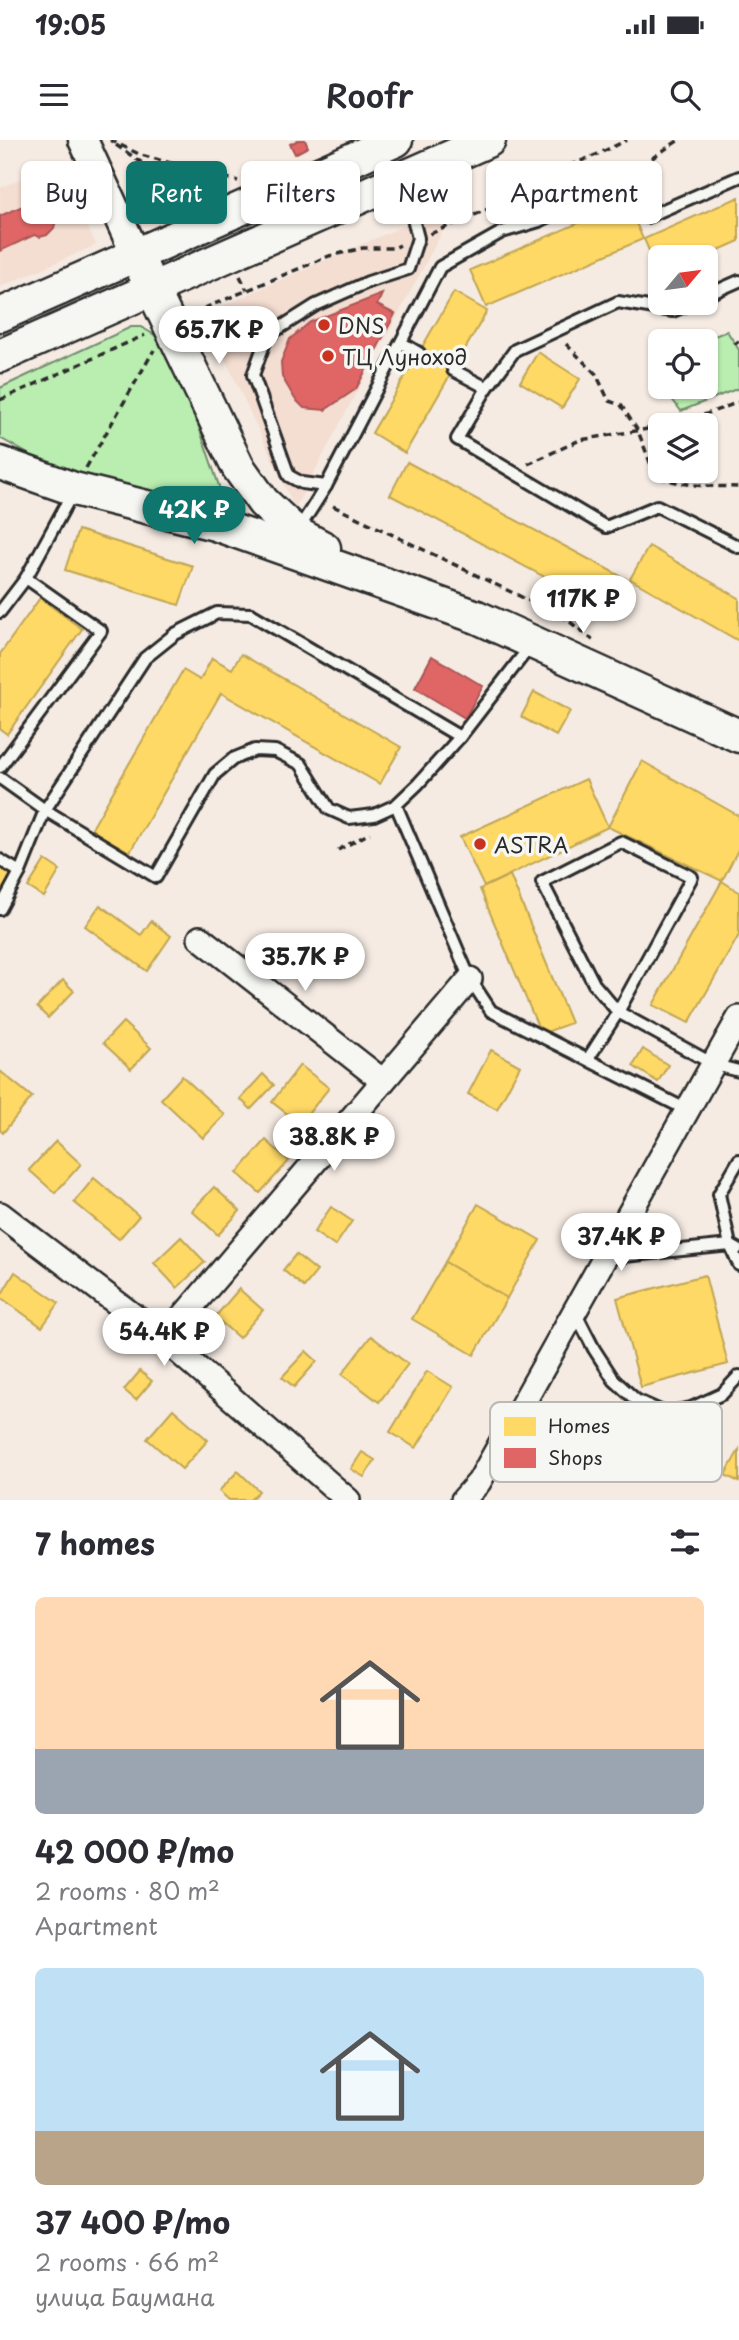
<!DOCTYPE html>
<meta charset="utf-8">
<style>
body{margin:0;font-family:"Playpen Sans",sans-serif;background:#f2f2f3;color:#2b2b33;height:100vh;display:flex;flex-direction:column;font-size:26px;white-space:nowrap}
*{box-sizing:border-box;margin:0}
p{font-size:23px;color:#7c7c81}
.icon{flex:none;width:38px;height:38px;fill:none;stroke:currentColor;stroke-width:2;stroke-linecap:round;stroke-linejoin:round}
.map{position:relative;height:1360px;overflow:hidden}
.drawer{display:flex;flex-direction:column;background:#fff;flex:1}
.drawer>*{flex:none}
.banner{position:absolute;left:21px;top:21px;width:698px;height:63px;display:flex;gap:14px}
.needle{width:46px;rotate:61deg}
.tools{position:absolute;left:648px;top:105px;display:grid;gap:14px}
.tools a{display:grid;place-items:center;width:70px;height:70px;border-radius:10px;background:#fff;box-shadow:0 2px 5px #0004;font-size:35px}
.price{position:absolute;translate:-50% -60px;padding:0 16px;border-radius:24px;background:#fff;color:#222;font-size:23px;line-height:46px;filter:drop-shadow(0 2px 4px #0008)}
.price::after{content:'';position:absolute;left:50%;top:42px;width:21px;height:16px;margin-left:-10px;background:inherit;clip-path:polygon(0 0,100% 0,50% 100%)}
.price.selected{background:#0f766e;color:#fff}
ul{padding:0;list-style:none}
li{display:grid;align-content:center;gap:14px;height:371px;padding:0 35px}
li span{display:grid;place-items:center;height:217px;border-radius:10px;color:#555}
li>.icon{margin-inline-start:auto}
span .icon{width:126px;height:126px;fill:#fffc;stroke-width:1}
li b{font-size:30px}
h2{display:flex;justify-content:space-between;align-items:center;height:84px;padding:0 35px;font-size:30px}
.tag{padding:0 24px;border-radius:10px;background:#fff;box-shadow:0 2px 5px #0004;font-size:24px;line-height:63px}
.tag.selected{background:#0f766e;color:#fff}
.status{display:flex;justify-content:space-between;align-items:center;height:49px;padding:0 35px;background:#fff;direction:ltr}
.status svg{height:19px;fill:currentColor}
header{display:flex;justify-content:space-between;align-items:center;height:91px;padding:0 35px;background:#fff;font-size:32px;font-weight:600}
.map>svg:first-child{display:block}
</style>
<div class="status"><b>19:05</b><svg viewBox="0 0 49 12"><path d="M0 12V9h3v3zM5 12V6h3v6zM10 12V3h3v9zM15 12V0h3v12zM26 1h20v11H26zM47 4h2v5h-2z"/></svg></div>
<header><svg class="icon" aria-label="menu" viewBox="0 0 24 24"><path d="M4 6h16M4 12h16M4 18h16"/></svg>Roofr<svg class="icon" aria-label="search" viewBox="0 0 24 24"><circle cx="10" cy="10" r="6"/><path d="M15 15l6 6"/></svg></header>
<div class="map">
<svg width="739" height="1360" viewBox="0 0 739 1360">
<rect width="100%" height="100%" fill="#f5ebe3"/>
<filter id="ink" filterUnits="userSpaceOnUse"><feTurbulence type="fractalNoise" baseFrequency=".0143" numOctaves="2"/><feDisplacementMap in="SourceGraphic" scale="14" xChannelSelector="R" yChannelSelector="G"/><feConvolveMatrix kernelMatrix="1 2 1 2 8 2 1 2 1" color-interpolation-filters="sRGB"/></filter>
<g filter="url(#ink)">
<g fill="#f4ddd1">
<polygon points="58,22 96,105 0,147 0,48"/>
<polygon points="458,62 295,368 204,174"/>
</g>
<g fill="#baeeb0" stroke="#728c6e" stroke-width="2">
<polygon points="131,187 141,187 158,197 190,261 219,346 219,359 216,365 209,367 64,329 30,315 0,298 0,248"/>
<polygon points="727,191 739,210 739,248 681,271 663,247 705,247 705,201 702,201"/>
</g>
<g fill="#ffd966" stroke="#bfa554" stroke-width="2">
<polygon points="739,57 739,101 703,117 660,117 660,136 644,99"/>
<polygon points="627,62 643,99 486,167 470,130"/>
<polygon points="454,152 487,171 405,313 372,293"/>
<polygon points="538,212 580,239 562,268 520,242"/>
<polygon points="407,322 626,439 609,471 390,355"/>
<polygon points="78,390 193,426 179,465 65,430"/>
<polygon points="649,406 739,458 739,501 630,439"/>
<polygon points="40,458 82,489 7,594 0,589 0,514"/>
<polygon points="241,514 401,607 380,644 221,553 130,712 91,690 183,530 200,540 212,518 232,529"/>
<polygon points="534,552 570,571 556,596 521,577"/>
<polygon points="642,621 739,676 739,708 722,741 608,687"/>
<polygon points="586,639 608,687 484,747 460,697"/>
<polygon points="45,720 60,730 44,757 28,747"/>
<polygon points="0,727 12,733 0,754"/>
<polygon points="510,735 571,883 541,894 480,749"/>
<polygon points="722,741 739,752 739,795 689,883 653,865"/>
<polygon points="100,765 141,795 151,781 171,796 147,831 85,786"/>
<polygon points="63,840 74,851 48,878 37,867"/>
<polygon points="123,882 151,908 131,929 103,903"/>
<polygon points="643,909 668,925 658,942 633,926"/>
<polygon points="491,910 520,926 497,969 468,954"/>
<polygon points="300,925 329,948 300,984 272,962"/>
<polygon points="0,931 32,957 3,993 0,990"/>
<polygon points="263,934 274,945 251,969 240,959"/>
<polygon points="182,936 225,975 203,998 161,959"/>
<polygon points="266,1000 289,1021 260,1053 237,1033"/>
<polygon points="56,1001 81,1024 55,1053 29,1030"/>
<polygon points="94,1038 139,1076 119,1099 74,1062"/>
<polygon points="214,1047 240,1071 218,1095 192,1071"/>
<polygon points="478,1064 540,1100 507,1158 445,1122"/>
<polygon points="331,1067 352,1081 335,1106 314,1092"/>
<polygon points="181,1097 205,1122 177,1148 154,1123"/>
<polygon points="296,1114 317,1131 304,1147 283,1130"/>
<polygon points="445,1122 507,1158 474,1215 412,1179"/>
<polygon points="15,1132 59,1163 42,1187 0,1157"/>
<polygon points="705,1135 728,1224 641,1247 617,1158"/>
<polygon points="239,1149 263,1170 239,1198 215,1177"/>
<polygon points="371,1196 408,1224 379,1262 342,1234"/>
<polygon points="306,1211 317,1221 294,1247 282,1237"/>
<polygon points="140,1231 152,1241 136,1260 124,1250"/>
<polygon points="427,1231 453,1247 416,1308 390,1292"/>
<polygon points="173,1269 208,1300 182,1329 147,1299"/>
<polygon points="739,1310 739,1342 725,1335"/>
<polygon points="362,1312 375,1320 364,1337 351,1329"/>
<polygon points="238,1331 259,1351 250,1360 229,1360 219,1351"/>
</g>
<g fill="#e06666" stroke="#aa5454" stroke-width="2">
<polygon points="298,0 305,0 308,7 295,14 290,4"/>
<polygon points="41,58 45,67 52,72 56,80 54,88 47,95 40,97 34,95 0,111 0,76"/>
<polygon points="382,154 377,165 395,174 356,249 325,270 304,268 295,259 282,237 281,222 290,199 310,182"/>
<polygon points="432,516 483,546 465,578 415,548"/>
</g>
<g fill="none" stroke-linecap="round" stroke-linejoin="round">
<defs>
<g id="service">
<polyline points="705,156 739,141"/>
<polyline points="692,163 673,171 618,162 515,210 487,248 457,299 606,387 657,366 739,407"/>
<polyline points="402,203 419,213"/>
<polyline points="453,230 487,248"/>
<polyline points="326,346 302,343 289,336 253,235 267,196 316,165 368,142 408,129 418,98 403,41"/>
<polyline points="298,390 326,346 440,127 502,92 539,81 599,54 647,77 739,37"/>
<polyline points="0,472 26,438"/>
<polyline points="0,627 101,491 26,438 73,352"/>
<polyline points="0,638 45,670 145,518 175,494 217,473 251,474 460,597 531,505"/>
<polyline points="396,665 470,839 491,871 687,970"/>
<polyline points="0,720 20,732"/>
<polyline points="0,769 20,732 45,670 156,737 215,634 233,619 255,610 275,611 301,624 329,669 349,678 374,675 396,665 418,644 460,597"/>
<polyline points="588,919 618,872 594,844 542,742 621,702 692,737 618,872 715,925 739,931"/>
<polyline points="737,1109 730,1105 719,1054 739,1020"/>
<polyline points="605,1118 730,1105 739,1125"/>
<polyline points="575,1172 594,1209 614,1240 636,1260 665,1273 691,1268 722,1254 739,1236"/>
</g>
<g id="minor">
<polyline points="200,798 383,941"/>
<polyline points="0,1074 164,1199 348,1360"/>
<polyline points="164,1199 470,839"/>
<polyline points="463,1360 479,1342 739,878"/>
</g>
<polyline id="tertiary" points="83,0 136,115"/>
<g id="secondary">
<polyline points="136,115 238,327 263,362 296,393 324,408"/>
<polyline points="0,175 396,0"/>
<polyline points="0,216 489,0"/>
<polyline points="0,323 74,349 215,384 477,477 739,596"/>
</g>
</defs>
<use href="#service" stroke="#2b2b2b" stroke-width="16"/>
<use href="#minor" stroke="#2b2b2b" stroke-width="28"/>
<use href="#tertiary" stroke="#2b2b2b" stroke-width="33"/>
<use href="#secondary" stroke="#2b2b2b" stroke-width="37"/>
<g stroke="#2b2b2b" stroke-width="3.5" stroke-dasharray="7 5" stroke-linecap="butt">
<polyline points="110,0 141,15 238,41"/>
<polyline points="116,5 196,60"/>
<polyline points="612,45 679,0"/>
<polyline points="430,94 521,55 558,30 596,15 627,0"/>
<polyline points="240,136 247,150"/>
<polyline points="193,173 329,116 363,108 394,108 400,105"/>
<path d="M566,204L596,234L609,261L621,265L638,291L655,335C681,347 711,346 739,347"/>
<polyline points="735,204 739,201"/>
<polyline points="0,260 145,195"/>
<polyline points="669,285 685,282 739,262"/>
<polyline points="528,324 580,300 660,287"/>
<polyline points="86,328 154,210"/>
<polyline points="333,366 565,478 593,500"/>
<polyline points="338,710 370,693"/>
</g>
<use href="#service" stroke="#f6f6f2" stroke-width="10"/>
<use href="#minor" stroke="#f6f6f2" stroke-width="23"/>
<use href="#tertiary" stroke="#f6f6f2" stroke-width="28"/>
<use href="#secondary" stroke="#f6f6f2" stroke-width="32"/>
</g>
</g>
<g fill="#c8321e" stroke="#f6f6f2" stroke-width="2.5">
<circle cx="324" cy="185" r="7"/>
<circle cx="328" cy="216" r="7"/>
<circle cx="480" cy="704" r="7"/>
</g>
<g text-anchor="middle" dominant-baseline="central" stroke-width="7" stroke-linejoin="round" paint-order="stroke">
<g font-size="21" fill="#2b2b2b" stroke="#f6f6f2" text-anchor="start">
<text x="338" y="185">DNS</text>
<text x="342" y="216">ТЦ Луноход</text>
<text x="494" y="704">ASTRA</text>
</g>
</g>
<rect x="490" y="1262" width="232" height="80" rx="10" fill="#f6f6f2" stroke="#b9b9b6" stroke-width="2"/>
<rect x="504" y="1277" width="32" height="19" fill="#ffd966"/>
<rect x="504" y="1308" width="32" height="20" fill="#e06666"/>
<g font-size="19" fill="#2b2b2b">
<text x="548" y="1293">Homes</text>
<text x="548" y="1325">Shops</text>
</g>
</svg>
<div class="tools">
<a><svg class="needle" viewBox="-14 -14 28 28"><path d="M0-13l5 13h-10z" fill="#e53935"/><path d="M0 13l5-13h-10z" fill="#7c7c81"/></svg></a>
<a><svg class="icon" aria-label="locate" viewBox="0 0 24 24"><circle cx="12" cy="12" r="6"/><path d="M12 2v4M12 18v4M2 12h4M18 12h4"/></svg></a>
<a><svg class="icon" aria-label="layers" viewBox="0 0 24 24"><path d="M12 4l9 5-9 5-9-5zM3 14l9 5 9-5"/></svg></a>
</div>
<b class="price" style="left:219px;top:226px">65.7K ₽</b>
<b class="price selected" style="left:194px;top:406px">42K ₽</b>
<b class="price" style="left:583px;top:495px">117K ₽</b>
<b class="price" style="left:305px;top:853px">35.7K ₽</b>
<b class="price" style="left:334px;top:1033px">38.8K ₽</b>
<b class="price" style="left:621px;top:1133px">37.4K ₽</b>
<b class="price" style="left:164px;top:1228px">54.4K ₽</b>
<div class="banner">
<a class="tag">Buy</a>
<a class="tag selected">Rent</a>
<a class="tag">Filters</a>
<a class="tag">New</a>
<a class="tag">Apartment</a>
</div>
</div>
<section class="drawer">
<h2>7 homes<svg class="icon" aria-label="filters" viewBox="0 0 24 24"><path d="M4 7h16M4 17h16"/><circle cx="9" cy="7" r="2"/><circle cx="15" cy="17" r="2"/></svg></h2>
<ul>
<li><span style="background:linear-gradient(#ffd9b3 70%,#9aa5b1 0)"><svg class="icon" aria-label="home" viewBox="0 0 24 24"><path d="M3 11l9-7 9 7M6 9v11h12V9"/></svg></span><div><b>42 000 ₽/mo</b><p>2 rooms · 80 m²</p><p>Apartment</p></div></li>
<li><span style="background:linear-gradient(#bfe0f5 75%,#b9a48a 0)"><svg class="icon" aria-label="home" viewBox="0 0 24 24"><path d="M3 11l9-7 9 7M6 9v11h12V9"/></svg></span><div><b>37 400 ₽/mo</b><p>2 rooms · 66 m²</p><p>улица Баумана</p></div></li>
</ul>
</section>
